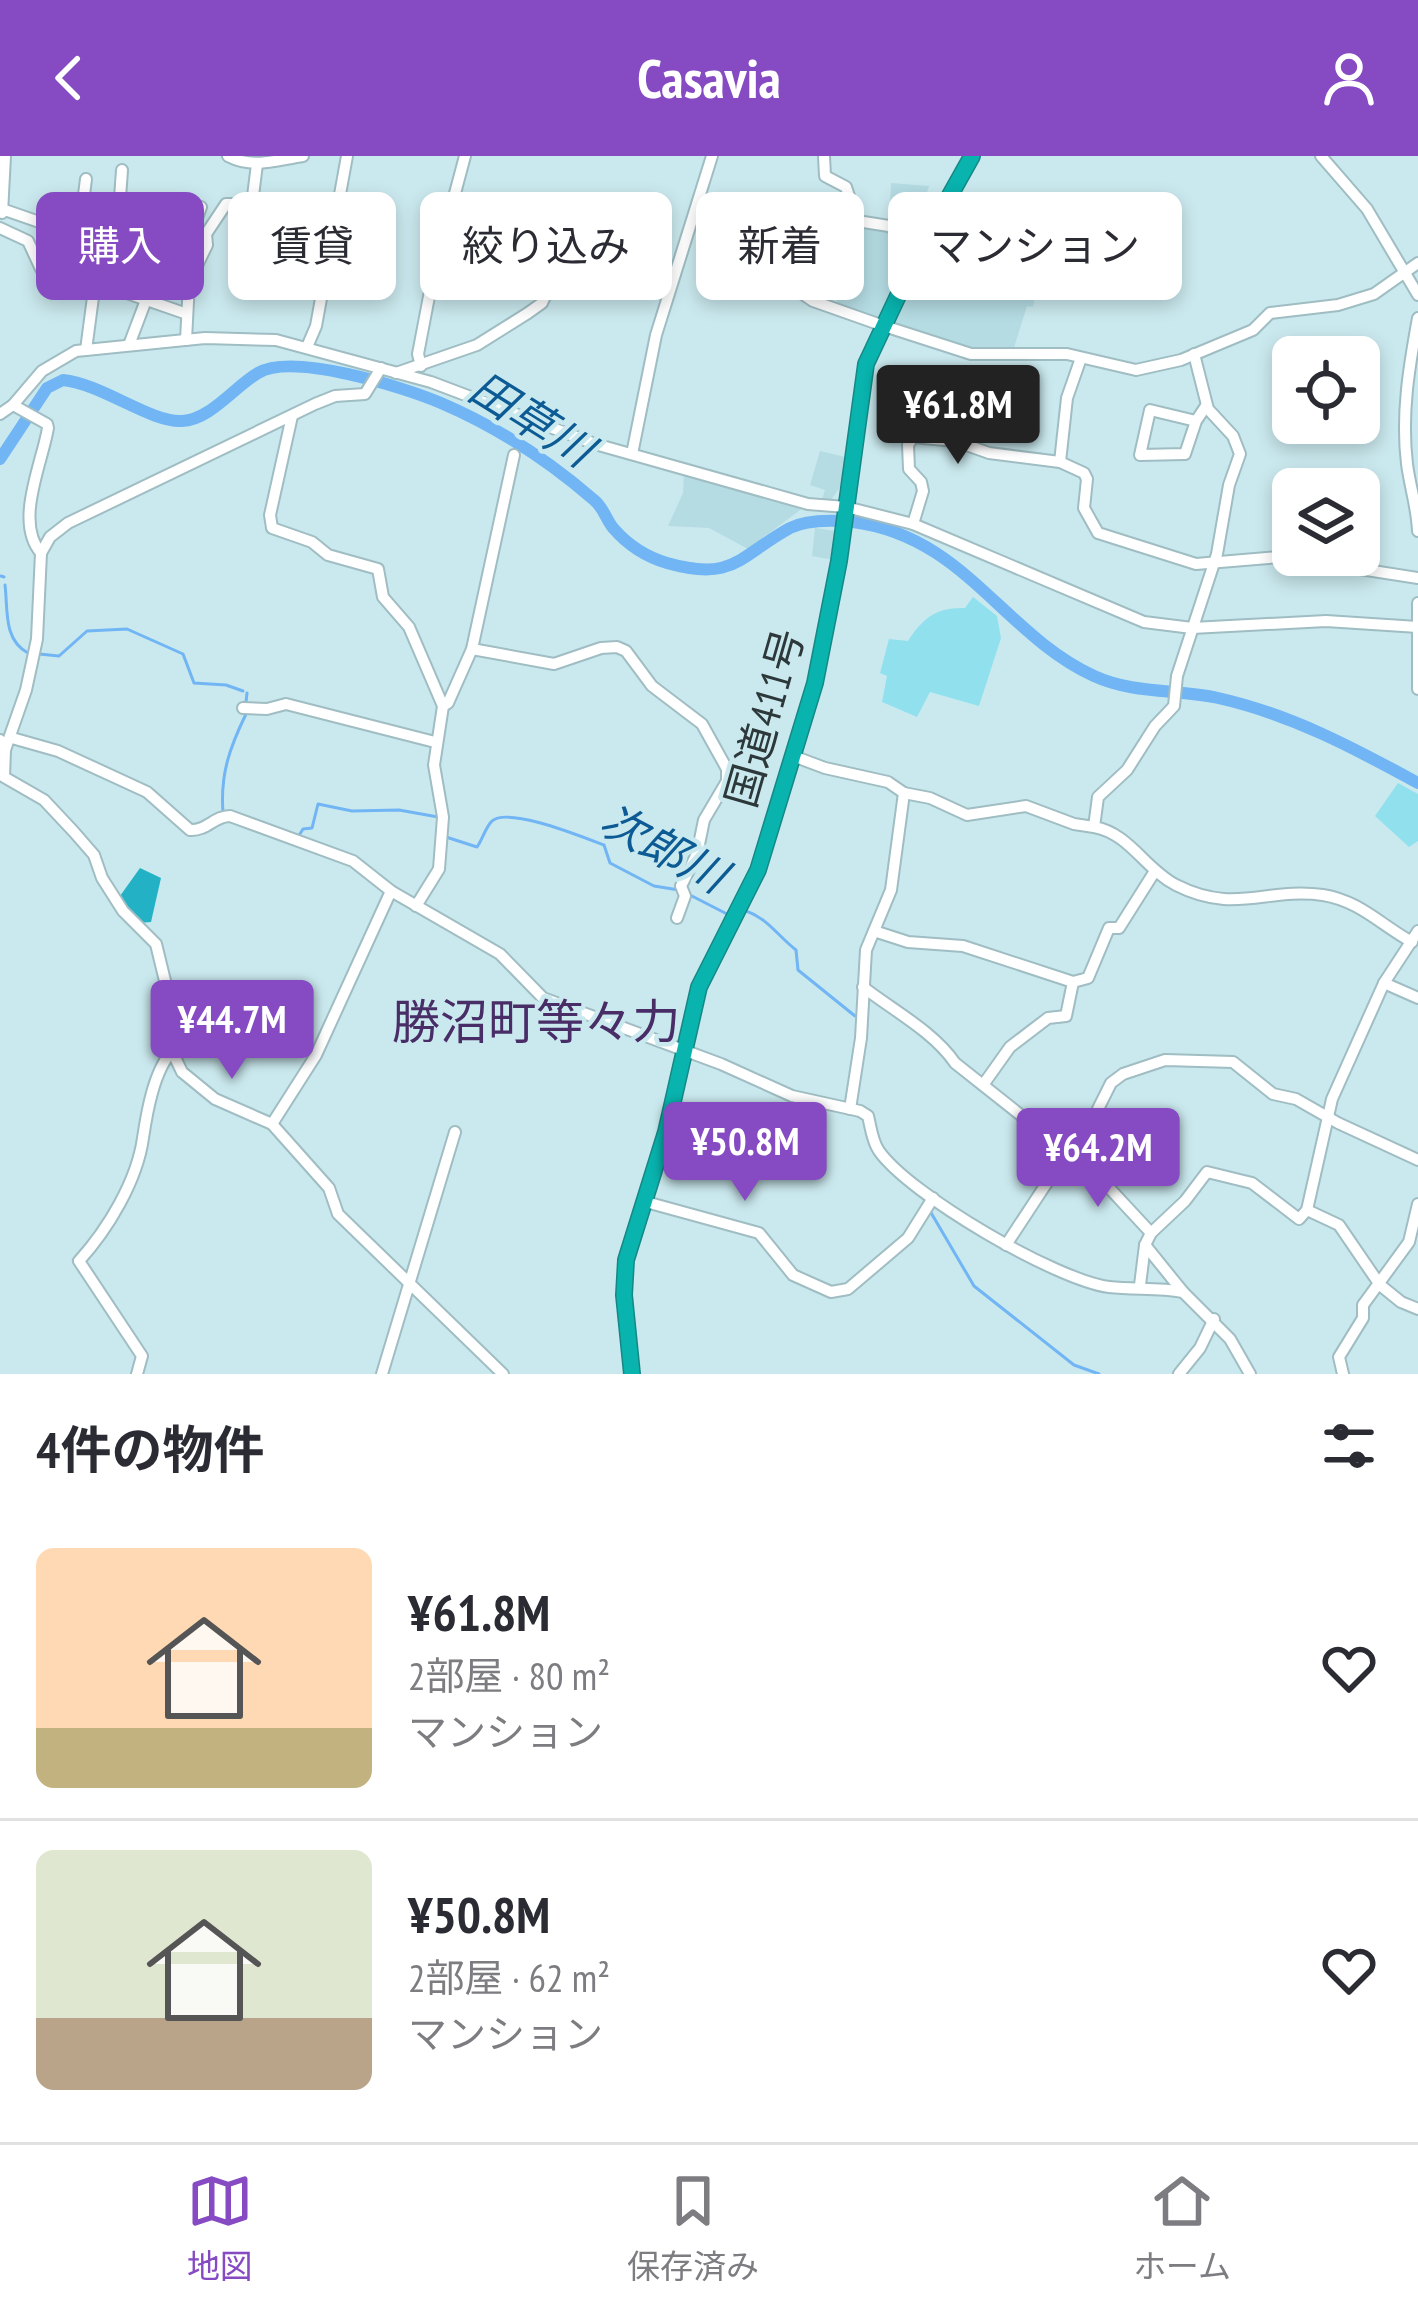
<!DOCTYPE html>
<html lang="ja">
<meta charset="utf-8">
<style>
body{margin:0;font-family:"PT Sans Narrow","Noto Sans JP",sans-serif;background:#f7f7f7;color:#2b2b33;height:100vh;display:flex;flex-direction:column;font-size:45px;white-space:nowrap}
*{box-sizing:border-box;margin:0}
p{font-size:39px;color:#7c7c81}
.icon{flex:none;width:66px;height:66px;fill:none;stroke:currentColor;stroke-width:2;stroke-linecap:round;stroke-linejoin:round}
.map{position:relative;height:1218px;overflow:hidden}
.drawer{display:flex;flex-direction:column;background:#fff;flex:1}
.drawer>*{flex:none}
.banner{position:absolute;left:36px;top:36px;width:1347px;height:108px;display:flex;gap:24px}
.fabs{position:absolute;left:1272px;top:180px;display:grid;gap:24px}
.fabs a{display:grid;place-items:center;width:108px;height:108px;border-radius:18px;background:#fff;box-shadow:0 6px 18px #0003;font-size:60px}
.price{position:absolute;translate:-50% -102px;padding:0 27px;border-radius:12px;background:#864bc2;color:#fff;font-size:39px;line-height:78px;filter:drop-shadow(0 3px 6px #0008)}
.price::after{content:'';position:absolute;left:50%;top:72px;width:36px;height:27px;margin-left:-18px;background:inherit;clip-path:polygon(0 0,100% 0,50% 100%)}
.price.on{background:#222;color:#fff}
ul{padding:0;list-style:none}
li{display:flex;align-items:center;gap:36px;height:300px;padding:0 36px}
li+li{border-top:3px solid #e1e1e2}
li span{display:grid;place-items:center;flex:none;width:336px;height:240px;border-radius:18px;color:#555}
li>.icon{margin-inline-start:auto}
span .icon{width:144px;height:144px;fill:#fffc;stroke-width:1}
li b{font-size:51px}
h2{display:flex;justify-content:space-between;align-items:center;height:144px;padding:0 36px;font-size:51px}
.chip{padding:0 42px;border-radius:18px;background:#fff;box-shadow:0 6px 18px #0003;font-size:42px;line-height:108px}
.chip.on{background:#864bc2;color:#fff}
header{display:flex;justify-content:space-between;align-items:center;height:156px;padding:0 36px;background:#864bc2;color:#fff;font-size:54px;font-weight:700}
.tab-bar{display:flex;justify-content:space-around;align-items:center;height:168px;border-top:3px solid #e1e1e2;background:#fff;font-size:33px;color:#7c7c81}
.tab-bar a{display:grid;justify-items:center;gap:6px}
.tab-bar .on{color:#864bc2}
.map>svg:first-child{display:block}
</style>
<header><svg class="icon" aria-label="back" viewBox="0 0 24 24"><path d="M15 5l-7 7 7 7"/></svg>Casavia<svg class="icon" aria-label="person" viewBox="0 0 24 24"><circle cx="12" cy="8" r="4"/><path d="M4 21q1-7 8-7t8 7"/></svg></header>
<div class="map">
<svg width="1418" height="1218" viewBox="0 0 1418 1218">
<rect width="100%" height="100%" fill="#cae9ee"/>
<g fill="#b5dce3">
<polygon points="891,27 929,30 922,54 936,63 930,76 1042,109 1033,151 1027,150 1012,198 971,198 835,153 857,65 889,70"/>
<polygon points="820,295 845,301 841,330 831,344 822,343 825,334 810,329"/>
<polygon points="684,313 808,348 748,393 709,372 668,370 683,337"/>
<polygon points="815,372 843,376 839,405 812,400"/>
</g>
<g fill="#91e0ee">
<path d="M973,441L997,460L1001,482L979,550L930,536L917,561L882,546L887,520L880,517L889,483L908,485C923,462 936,451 965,452Z"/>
<polygon points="1398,627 1418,638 1418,685 1409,691 1375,660"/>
</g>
<polygon fill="#22b1c5" points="140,712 161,722 151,766 138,767 121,749 120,740"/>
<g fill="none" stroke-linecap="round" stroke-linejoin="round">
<g stroke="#71b5f4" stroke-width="3">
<polyline points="1,420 4,421"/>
<path d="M5,429C8,453 3,484 28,497"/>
<polyline points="39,498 59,500 87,475 127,473 183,498 194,527 226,529 243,535"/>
<polyline points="246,546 247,537"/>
<path d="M227,657L223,656C220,618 230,591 246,558"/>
<polyline points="298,681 303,673 312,672 318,648 352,655 399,654 438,661"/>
<path d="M446,681L477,691C482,684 485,673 491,666C506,649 585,682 604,689L610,707L654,730L679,734"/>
<polyline points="688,738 727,758"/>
<path d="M746,755C767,762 778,780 796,794L798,814L855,860"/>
<polyline points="930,1055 974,1130 1074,1209 1099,1218"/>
</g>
<path stroke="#71b5f4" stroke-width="12" d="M0,303L47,232L63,224C102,228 151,267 182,265C210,264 234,231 258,217C293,196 403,231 441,247C497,271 549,305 594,344C604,352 606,364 614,373C628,389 647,401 667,407C734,426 739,400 790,372C808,363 833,364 853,366C964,380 1003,478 1094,520C1133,538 1177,533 1218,542C1290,558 1354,592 1418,627"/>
<defs>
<g id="minor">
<path d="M228,0C253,13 276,4 303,0"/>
<polyline points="824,0 825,20 846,31 857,65 889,70 920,93"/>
<polyline points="1321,0 1367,53 1418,139"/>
<polyline points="2,53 192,119"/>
<polyline points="2,57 5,0"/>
<polyline points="696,61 727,74 769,115 813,145 881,169 971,198 1067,198 1136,214 1181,204 1253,174 1270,157 1338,149 1374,138 1418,107"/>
<polyline points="0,72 28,85 41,113 95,126 187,158"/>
<polyline points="79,78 86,23"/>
<polyline points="206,78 226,48 252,48 257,8"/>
<polyline points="146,102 166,48"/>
<path d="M1418,162C1409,211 1401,258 1407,308C1410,331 1417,351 1418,375"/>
<polyline points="186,184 189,126 207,89 206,78 193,73 201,51"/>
<polyline points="129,189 146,144"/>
<polyline points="307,191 316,170 347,0"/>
<polyline points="86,194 95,126 118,70 122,14"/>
<path d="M1194,198L1208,253L1233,280L1240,298L1229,329L1217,398L1177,520L1174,550L1155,570L1127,614L1098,641L1094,671C1129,677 1145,713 1176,729C1235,759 1266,731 1323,739C1360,745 1381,769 1412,786"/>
<polyline points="1081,202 1067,242 1060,306 1084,317 1087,323 1084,352 1098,377 1196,408 1303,399"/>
<polyline points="421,210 418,198 431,130 431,93 450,56 465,0"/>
<polyline points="396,217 477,189 528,157 542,147 568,91 675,118"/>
<path d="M13,249L47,268L48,272C42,308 14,366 41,397"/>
<polyline points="0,258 13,249 42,215 76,195 205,182 276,184 431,226 595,288 808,348 846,351 913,368 1144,466 1192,472 1326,465 1418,471"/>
<polyline points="292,260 270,359 272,372 312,386 328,399 378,413 383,441 409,471 443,550 434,609 443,661 439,713 416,750"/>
<polyline points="1196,265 1150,254 1140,299 1185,298 1196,265 1206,250"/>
<polyline points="632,298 656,179 712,0"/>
<polyline points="913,368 923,335 921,326 909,313 908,289 913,281 955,285 989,297 1060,306"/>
<polyline points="1309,399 1341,410 1418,422"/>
<polyline points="1418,447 1418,533"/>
<polyline points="472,493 554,508 601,492 617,491 626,495 652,530 702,568 727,613 727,625 704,664 697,698 681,730 685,740 677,762"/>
<polyline points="443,550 448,547 472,493 514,299"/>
<polyline points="243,552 267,553 286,548 435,586"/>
<path d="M12,582L58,595L147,636L190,674C207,675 214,660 230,660L353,705L391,735L500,798L543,842L721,908L792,940L860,955L868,960C871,972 872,985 879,995C910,1039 1056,1124 1109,1131C1134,1134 1158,1131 1183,1136"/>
<polyline points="0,584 5,594 26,534 37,483 41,397 50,381 68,367 315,248 335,240 365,238 381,212"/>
<polyline points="5,594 4,621 44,644 74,676 94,699 102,722 123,755 156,788 167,833 172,895 182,916 215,943 272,968 329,1032 338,1058 503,1218"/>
<polyline points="793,600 825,612 888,626 904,637 930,642 967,659 1026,650 1074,668 1094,671"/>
<polyline points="874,775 908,786 963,790 1073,826"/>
<polyline points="1384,827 1418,842"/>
<path d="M863,831C894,855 934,876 955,907L1100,1022L1151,1077"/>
<polyline points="983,929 1010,891 1048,862 1066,860 1073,826 1088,822 1109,772 1119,772 1155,715"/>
<polyline points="850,953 861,882 866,794 891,734 904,637"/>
<polyline points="272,968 316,899 391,735"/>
<polyline points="646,1046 759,1077 793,1119 831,1136 848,1133 908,1082 933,1042"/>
<polyline points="1307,1054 1339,1069 1380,1129 1401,1146 1418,1153"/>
<polyline points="1006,1089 1050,1022 1076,997 1111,927 1123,918 1165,904 1233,906 1273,938 1296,943 1338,967 1418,1004"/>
<polyline points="1145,1089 1183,1136 1230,1183 1250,1218"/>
<polyline points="1140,1129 1145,1089 1151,1077 1185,1045 1207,1016 1252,1027 1299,1063 1307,1054 1332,943 1384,827 1418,775"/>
<path d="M137,1218L142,1200L79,1105C108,1073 137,1025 143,982C147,955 154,915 172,895"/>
<polyline points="382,1218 455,976"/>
<polyline points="1179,1218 1200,1192 1214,1163"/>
<polyline points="1343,1218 1339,1201 1363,1162 1363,1149 1409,1086 1418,1048"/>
</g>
<polyline id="highway" points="632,1218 624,1139 626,1104 666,976 699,831 758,714 815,527 839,405 866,208 920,93 972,0"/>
</defs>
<use href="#minor" stroke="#9fbdc2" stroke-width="14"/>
<use href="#highway" stroke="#158885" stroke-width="18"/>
<use href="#minor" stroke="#fff" stroke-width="10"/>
<use href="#highway" stroke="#09b3ae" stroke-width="15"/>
</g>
<g text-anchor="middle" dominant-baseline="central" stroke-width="9" stroke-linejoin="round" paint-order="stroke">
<g font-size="42" fill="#2c383a" stroke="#cae9ee">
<text transform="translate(764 562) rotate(-74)">国道411号</text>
</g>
<g font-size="45" font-style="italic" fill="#0d5b94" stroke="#cae9ee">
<text transform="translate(532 262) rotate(32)">田草川</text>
<text transform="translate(664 691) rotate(28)">次郎川</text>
</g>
<g font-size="48" fill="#482d67" stroke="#cae9ee">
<text x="536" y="865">勝沼町等々力</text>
</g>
</g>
</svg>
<div class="fabs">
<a><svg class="icon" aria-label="locate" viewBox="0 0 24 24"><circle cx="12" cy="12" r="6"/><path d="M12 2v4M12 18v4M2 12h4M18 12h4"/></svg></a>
<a><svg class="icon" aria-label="layers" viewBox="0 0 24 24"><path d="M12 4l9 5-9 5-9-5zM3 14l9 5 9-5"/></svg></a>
</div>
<b class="price on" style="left:958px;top:311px">¥61.8M</b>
<b class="price" style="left:232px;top:926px">¥44.7M</b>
<b class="price" style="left:745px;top:1048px">¥50.8M</b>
<b class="price" style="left:1098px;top:1054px">¥64.2M</b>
<div class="banner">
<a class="chip on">購入</a>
<a class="chip">賃貸</a>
<a class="chip">絞り込み</a>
<a class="chip">新着</a>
<a class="chip">マンション</a>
</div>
</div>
<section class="drawer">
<h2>4件の物件<svg class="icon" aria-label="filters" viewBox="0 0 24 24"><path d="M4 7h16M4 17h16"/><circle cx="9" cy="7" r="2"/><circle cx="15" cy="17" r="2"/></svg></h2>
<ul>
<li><span style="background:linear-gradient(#ffd9b3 75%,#c2b280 0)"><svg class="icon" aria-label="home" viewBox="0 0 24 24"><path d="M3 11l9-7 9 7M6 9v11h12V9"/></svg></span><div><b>¥61.8M</b><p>2部屋 · 80 m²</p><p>マンション</p></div><svg class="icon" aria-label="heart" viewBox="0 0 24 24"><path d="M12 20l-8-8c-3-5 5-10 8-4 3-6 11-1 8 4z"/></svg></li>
<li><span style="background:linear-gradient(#dfe7d0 70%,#b9a48a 0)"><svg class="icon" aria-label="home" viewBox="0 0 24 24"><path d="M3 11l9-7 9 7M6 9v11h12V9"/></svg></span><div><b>¥50.8M</b><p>2部屋 · 62 m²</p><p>マンション</p></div><svg class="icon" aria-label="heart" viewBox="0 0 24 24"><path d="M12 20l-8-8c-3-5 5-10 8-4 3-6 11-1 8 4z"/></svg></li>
</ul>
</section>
<nav class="tab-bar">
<a class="on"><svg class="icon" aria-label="map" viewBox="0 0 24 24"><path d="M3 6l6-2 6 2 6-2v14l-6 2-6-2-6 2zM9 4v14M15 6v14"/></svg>地図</a>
<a><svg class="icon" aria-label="saved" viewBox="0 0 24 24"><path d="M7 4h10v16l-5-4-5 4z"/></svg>保存済み</a>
<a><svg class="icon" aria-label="home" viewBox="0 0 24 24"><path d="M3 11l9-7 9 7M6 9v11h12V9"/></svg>ホーム</a>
</nav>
